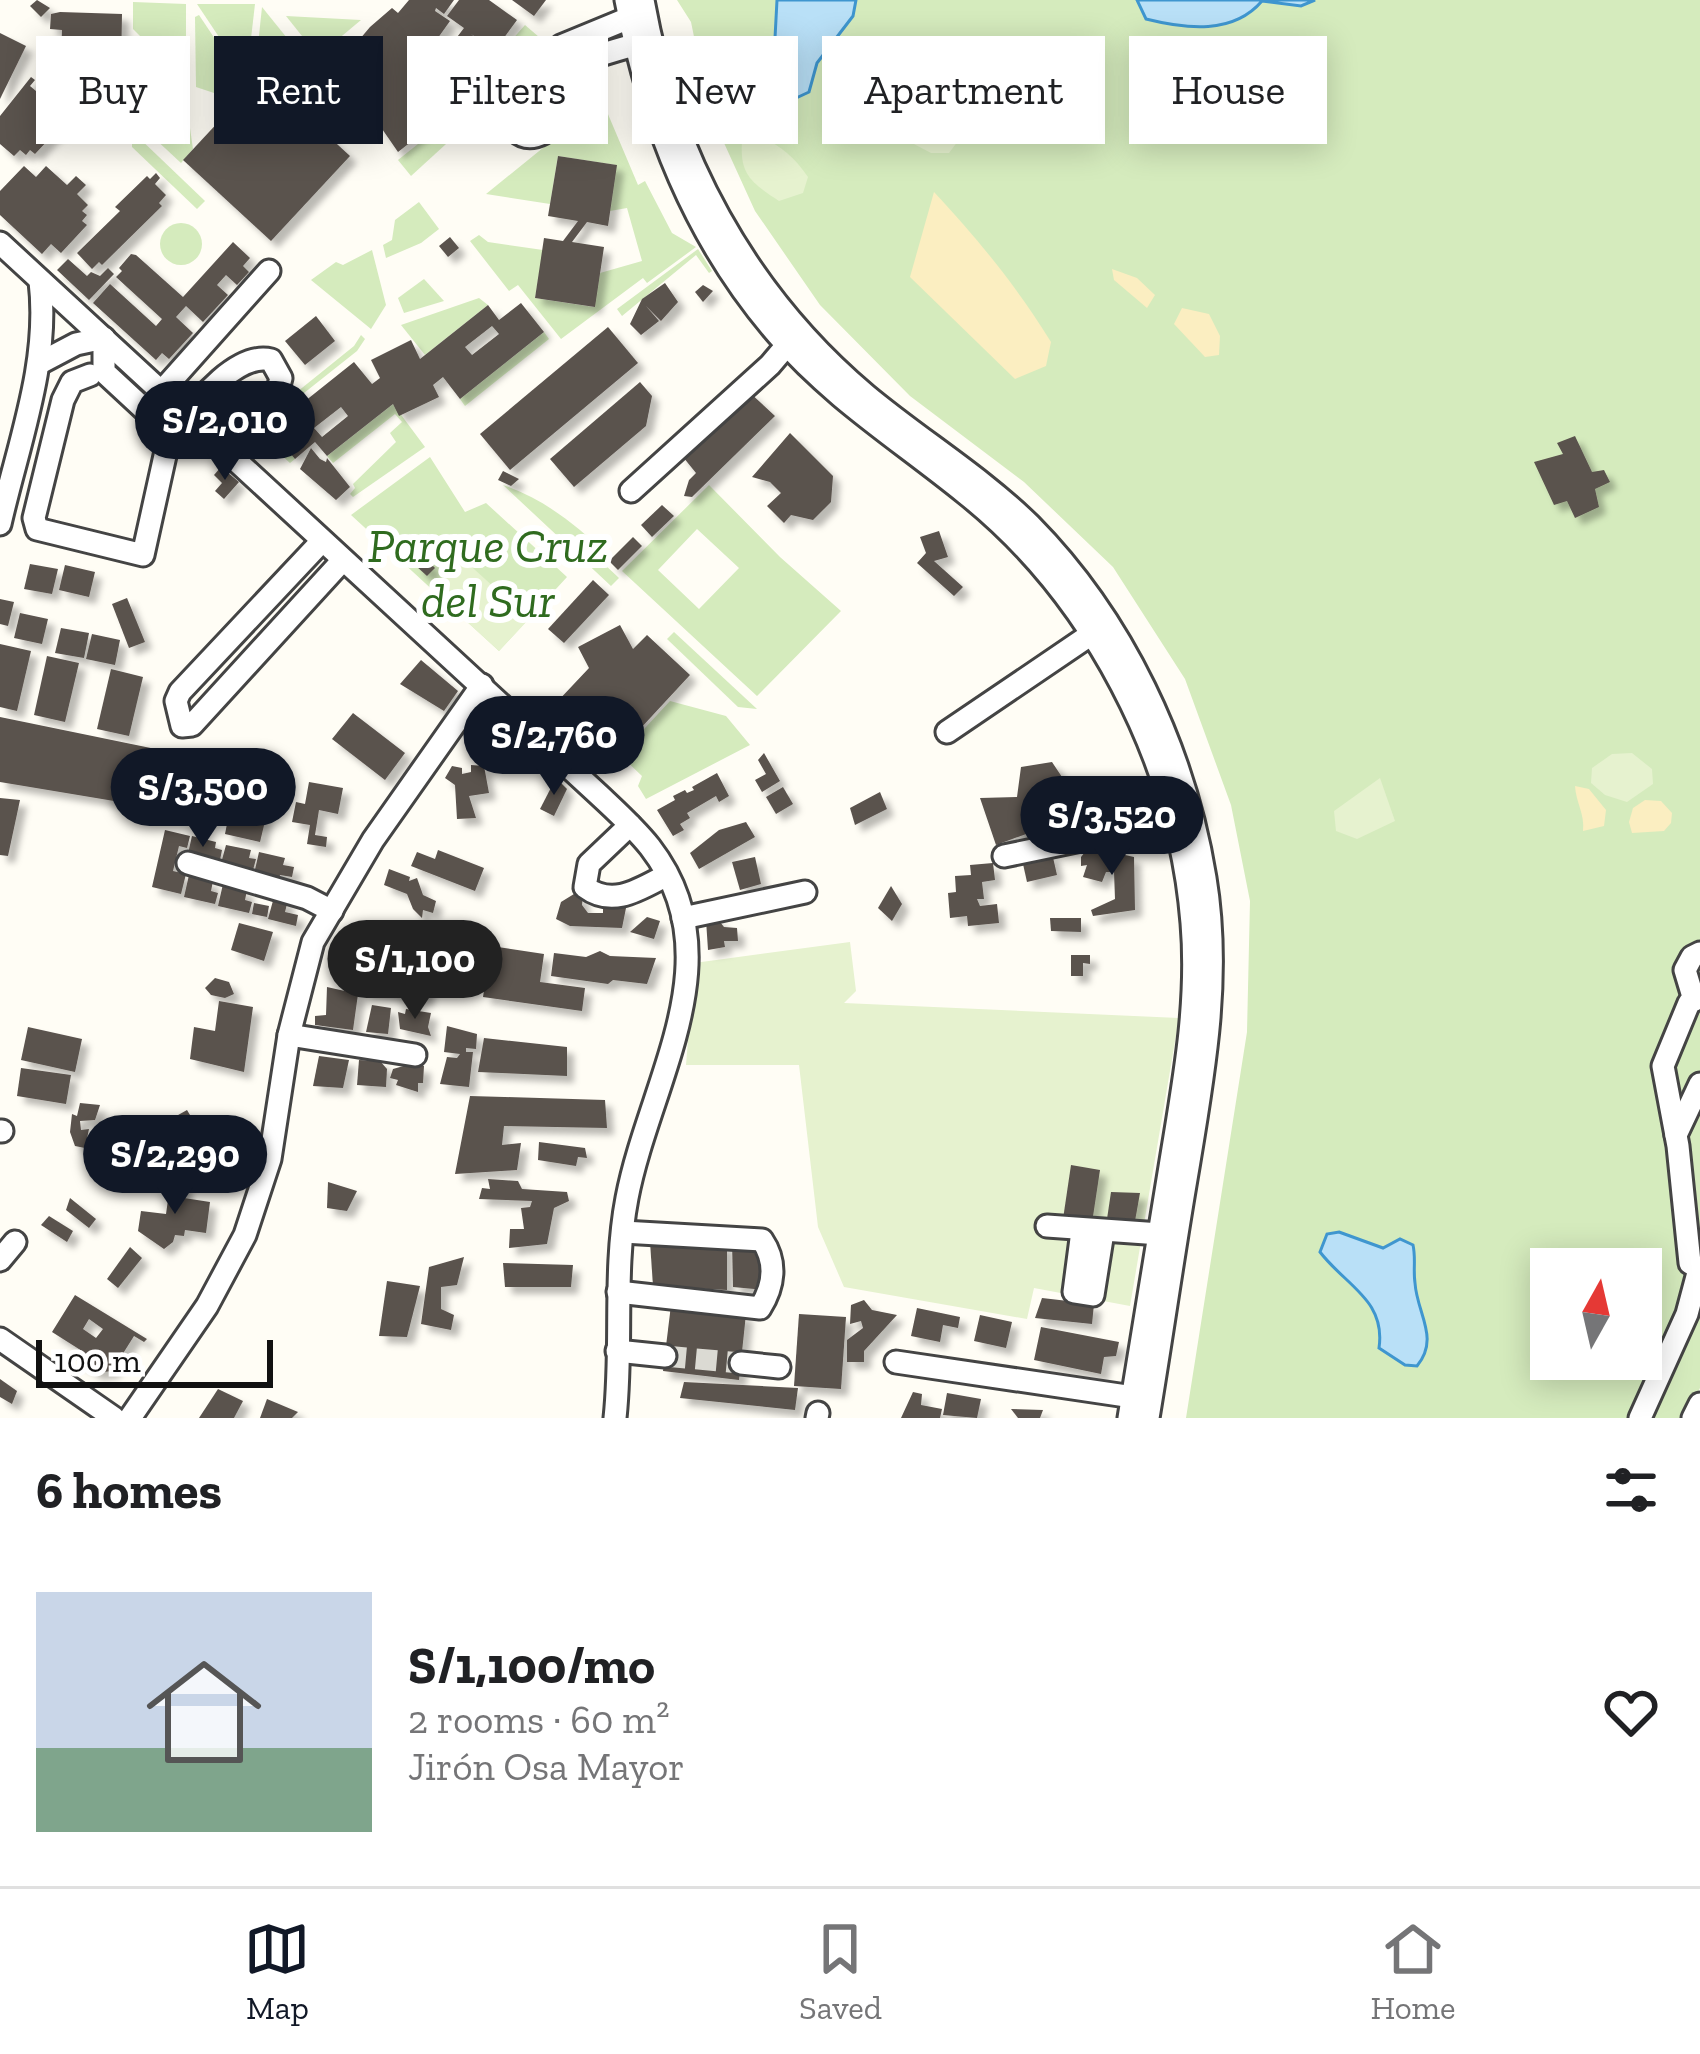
<!DOCTYPE html>
<meta charset="utf-8">
<style>
body{margin:0;font-family:"Zilla Slab",serif;background:#f2f2f2;color:#202124;height:100vh;display:flex;flex-direction:column;font-size:45px;white-space:nowrap}
*{box-sizing:border-box;margin:0}
p{font-size:39px;color:#757577}
.icon{flex:none;width:66px;height:66px;fill:none;stroke:currentColor;stroke-width:2;stroke-linecap:round;stroke-linejoin:round}
.map{position:relative;height:1418px;overflow:hidden}
.drawer{display:flex;flex-direction:column;background:#fff;flex:1}
.drawer>*{flex:none}
.hud{position:absolute;left:36px;top:36px;width:1629px;height:108px;display:flex;gap:24px}
.needle{width:78px;rotate:8deg}
.fabs{position:absolute;left:1530px;top:1248px;display:grid;gap:24px}
.fabs a{display:grid;place-items:center;width:132px;height:132px;border-radius:0px;background:#fff;box-shadow:0 6px 30px #0003;font-size:60px}
.scale{position:absolute;left:36px;bottom:30px;width:237px;box-sizing:border-box;padding-left:12px;border:6px solid #111;border-top:0;font-size:33px;line-height:42px;white-space:nowrap;color:#111;-webkit-text-stroke:9px #fff;paint-order:stroke}
.price{position:absolute;translate:-50% -102px;padding:0 27px;border-radius:42px;background:#111827;color:#fff;font-size:39px;line-height:78px;filter:drop-shadow(0 3px 6px #0008)}
.price::after{content:'';position:absolute;left:50%;top:72px;width:36px;height:27px;margin-left:-18px;background:inherit;clip-path:polygon(0 0,100% 0,50% 100%)}
.price.selected{background:#222;color:#fff}
ul{padding:0;list-style:none}
li{display:flex;align-items:center;gap:36px;height:300px;padding:0 36px}
li span{display:grid;place-items:center;flex:none;width:336px;height:240px;border-radius:0px;color:#555}
li>.icon{margin-inline-start:auto}
span .icon{width:144px;height:144px;fill:#fffc;stroke-width:1}
li b{font-size:51px}
h2{display:flex;justify-content:space-between;align-items:center;height:144px;padding:0 36px;font-size:51px}
.pill{padding:0 42px;border-radius:0px;background:#fff;box-shadow:0 6px 30px #0003;font-size:42px;line-height:108px}
.pill.selected{background:#111827;color:#fff}
.dock{display:flex;justify-content:space-around;align-items:center;height:168px;border-top:3px solid #e0e0e0;background:#fff;font-size:33px;color:#757577}
.dock a{display:grid;justify-items:center;gap:6px}
.dock .selected{color:#111827}
.map>svg:first-child{display:block}
</style>
<div class="map">
<svg width="1700" height="1418" viewBox="0 0 1700 1418">
<defs>
<filter id="shadow"><feDropShadow dx="7" dy="7" stdDeviation="3" flood-color="#0004"/></filter>
</defs>
<rect width="100%" height="100%" fill="#fffdf5"/>
<g fill="#d5ebbd" fill-rule="evenodd">
<path d="M677,0H1700V1388L1686,1418H1186L1247,1032L1250,901L1231,805L1185,679L1113,567L1024,482L910,396L820,305L755,211L709,110L691,22ZM1551,1269H1641V1359H1551Z"/>
<polygon points="133,2 186,4 186,77 181,77 133,29"/>
<polygon points="197,4 255,4 247,73 243,73"/>
<polygon points="262,7 291,43 254,83"/>
<polygon points="199,15 249,90 238,101 196,87 195,17"/>
<polygon points="286,16 361,20 318,56"/>
<polygon points="525,25 546,43 514,70 496,58"/>
<polygon points="133,40 165,71 164,78 132,70"/>
<polygon points="287,64 304,85 289,100 270,82"/>
<polygon points="132,74 186,93 189,112 132,115"/>
<polygon points="71,79 123,81 122,120 116,131 105,122 105,114 69,83"/>
<polygon points="602,100 638,185 645,181 672,233 696,247 647,283 643,278 561,339 518,285 509,291 470,241 479,235 488,242 543,250 535,298 594,307 600,273 642,261 627,208 610,211 616,165 558,156 550,204 486,194"/>
<polygon points="313,102 342,129 332,139 303,113"/>
<polygon points="189,121 193,149 181,163 137,122"/>
<polygon points="433,132 446,144 411,176 398,160"/>
<polygon points="136,135 205,201 197,209 132,147 132,137"/>
<polygon points="419,202 439,229 421,243 386,258 383,245 392,240 395,220"/>
<circle cx="181" cy="244" r="21"/>
<polygon points="698,249 712,271 709,273 696,255 622,316 617,309"/>
<polygon points="372,250 386,305 371,329 311,280 336,262 343,265"/>
<polygon points="424,279 444,301 404,313 398,298"/>
<polygon points="479,298 488,305 425,355 401,325"/>
<polygon points="544,332 549,339 465,406 460,399"/>
<polygon points="361,335 365,339 357,351 275,416 279,422 271,429 295,459 290,463 256,432 240,406 266,411 287,400 354,346"/>
<polygon points="393,404 425,447 353,497 350,494 355,488 353,484 396,442 390,433 402,422 395,414 333,463 327,456"/>
<polygon points="430,457 465,512 486,503 567,577 499,651 351,515"/>
<path d="M503,485C546,500 576,525 609,556L603,563L619,578L611,586Z"/>
<path d="M709,485L780,557L841,611L757,696L622,571ZM697,529L739,568L699,609L658,570Z"/>
<polygon points="674,632 757,709 738,707 667,639"/>
<polygon points="670,701 726,716 750,745 646,799 638,786 642,776 620,755"/>
</g>
<g fill="#fbeec1">
<polygon points="961,95 973,99 977,113 973,130 960,133 952,98"/>
<path d="M934,192C981,243 1015,284 1051,342L1046,366L1015,379L910,277Z"/>
<polygon points="1112,269 1137,278 1155,295 1147,308 1114,280"/>
<polygon points="1182,308 1209,314 1220,336 1219,355 1205,357 1174,324"/>
<path d="M1575,786L1589,789L1606,810L1604,826L1583,831C1585,814 1576,803 1575,786Z"/>
<polygon points="1645,800 1661,801 1672,813 1671,823 1664,831 1632,833 1629,822 1633,808"/>
</g>
<g fill="#e6f2cf">
<path d="M732,46C749,48 754,56 759,73L742,89L718,93L708,77L718,54Z"/>
<path d="M933,102C948,109 954,125 958,141L949,153H931L912,143L910,129L917,105Z"/>
<path d="M743,131C773,140 790,151 808,177L803,193L779,201C747,180 738,172 743,131Z"/>
<polygon points="463,559 529,619 499,651 433,591"/>
<polygon points="1632,753 1652,769 1653,784 1627,802 1605,795 1591,783 1592,768 1612,754"/>
<polygon points="1380,778 1395,821 1357,839 1336,831 1334,811"/>
<polygon points="850,942 856,991 844,1003 1179,1018 1130,1306 1034,1288 1027,1319 844,1287 818,1227 799,1065 686,1065 694,963"/>
</g>
<g fill="#b9e0f7" stroke="#3f96cf" stroke-width="3">
<polygon points="777,0 856,0 853,16 817,63 809,92 794,99 761,88 765,60 757,49 775,38"/>
<path d="M1137,0H1315L1301,6L1262,1C1233,35 1186,29 1146,19Z"/>
<path d="M1339,1232L1383,1248L1400,1239L1413,1245C1416,1258 1413,1270 1415,1283C1417,1314 1440,1338 1417,1366L1405,1365L1379,1348C1386,1300 1346,1286 1320,1252L1327,1234Z"/>
</g>
<g fill="#5a524d" fill-rule="evenodd" filter="url(#shadow)">
<polygon points="37,0 50,8 41,17 30,6"/>
<polygon points="409,0 454,0 444,14 436,8 435,11 450,21 435,42 441,47 445,41 451,45 464,28 447,16 459,0 489,0 517,20 495,50 471,34 487,47 473,67 464,63 478,73 456,103 428,83 424,88 450,119 433,132 430,127 398,152 338,65 370,27 392,8 398,13"/>
<polygon points="512,0 546,0 534,16"/>
<polygon points="60,12 122,14 121,69 108,68 107,78 81,77 68,74 68,61 52,61 52,55 68,56 61,53 62,30 50,29 51,14"/>
<polygon points="0,33 26,46 0,99"/>
<polygon points="262,75 350,156 271,241 183,160"/>
<polygon points="31,77 35,80 30,86 42,96 60,77 84,102 35,154 30,150 26,155 20,150 14,156 0,144 0,116"/>
<polygon points="558,156 617,165 608,226 587,222 572,242 604,247 595,307 535,298 544,238 563,241 578,221 548,216"/>
<polygon points="24,166 36,177 46,166 67,185 76,176 86,185 77,194 88,205 82,211 87,215 82,221 87,225 61,253 51,244 42,254 0,215 0,191"/>
<polygon points="156,173 160,178 155,184 166,195 159,203 162,206 102,265 99,262 92,269 77,253 120,211 115,207 147,176 150,179"/>
<polygon points="450,237 459,248 448,257 439,246"/>
<polygon points="233,242 250,258 243,266 249,272 237,285 226,275 217,285 228,295 203,322 186,306 176,317 193,333 169,359 162,353 156,360 93,303 110,284 156,326 162,319 116,277 122,271 119,268 131,254 136,255 183,297"/>
<polygon points="68,259 87,276 91,272 100,276 108,268 114,274 89,300 57,270"/>
<polygon points="665,283 678,302 661,321 646,306 659,321 641,335 630,324 642,299"/>
<polygon points="703,285 713,291 703,302 695,292"/>
<path d="M521,303L544,332L460,399L443,377L433,385L439,397L399,416L393,404L327,456L315,442L295,459L270,429L354,362L372,384L380,378L371,360L411,340L420,359L488,305L499,320ZM492,326L499,334L472,355L465,347ZM341,407L348,416L322,437L314,428Z"/>
<polygon points="316,316 335,341 305,365 285,341"/>
<polygon points="608,327 638,363 510,470 480,434"/>
<polygon points="640,382 652,396 646,426 574,487 550,459"/>
<polygon points="748,391 775,416 692,497 684,496 689,480 696,473 679,452"/>
<polygon points="790,433 833,476 831,502 813,520 791,515 784,523 767,506 781,493 770,482 752,477"/>
<polygon points="1575,436 1592,472 1604,470 1610,482 1595,489 1599,507 1575,518 1567,501 1554,505 1534,462 1563,454 1557,443"/>
<polygon points="311,448 320,459 326,462 327,458 350,487 336,500 300,469"/>
<polygon points="221,467 239,482 224,499 215,491 222,483 214,475"/>
<polygon points="503,471 519,479 511,486 498,480"/>
<polygon points="662,505 674,516 652,537 641,525"/>
<polygon points="939,531 948,557 934,561 963,587 954,596 917,563 926,553 920,537"/>
<polygon points="633,537 642,546 618,570 609,561"/>
<polygon points="438,543 449,553 439,564 428,554"/>
<polygon points="424,557 435,568 427,576 416,566"/>
<polygon points="30,564 58,569 52,594 24,589"/>
<polygon points="65,565 95,572 89,597 59,590"/>
<polygon points="593,580 609,595 564,643 548,629"/>
<polygon points="127,598 145,642 129,648 112,604"/>
<polygon points="0,599 14,602 8,626 0,624"/>
<polygon points="20,613 48,619 42,644 14,638"/>
<polygon points="620,625 633,649 647,635 690,675 614,757 556,703 589,668 578,647"/>
<polygon points="61,628 89,633 84,658 55,653"/>
<polygon points="92,634 120,640 115,665 86,659"/>
<polygon points="0,644 31,651 17,711 0,707"/>
<polygon points="47,656 79,663 65,722 34,715"/>
<polygon points="421,660 458,691 444,711 400,684"/>
<polygon points="111,669 143,677 129,736 97,729"/>
<polygon points="353,713 405,753 385,780 332,739"/>
<polygon points="0,717 175,753 168,810 0,782"/>
<polygon points="764,753 780,781 762,792 755,780 766,774 758,760"/>
<polygon points="1052,762 1066,783 1084,783 1102,806 996,845 980,798 1017,797 1021,767"/>
<polygon points="471,765 484,766 489,793 469,796 476,818 457,819 455,785 445,778 452,766 462,768 462,774 471,772"/>
<polygon points="717,773 729,796 719,802 716,796 687,813 690,818 680,824 684,830 673,836 657,810 675,800 673,796 685,790 687,793 694,790 692,787"/>
<polygon points="556,778 567,789 554,816 540,809"/>
<polygon points="309,782 343,788 338,814 319,810 315,835 327,837 326,847 307,844 310,825 292,822 296,802 305,804"/>
<polygon points="783,787 793,804 776,814 766,797"/>
<polygon points="880,792 887,809 855,825 850,808"/>
<polygon points="0,798 20,800 8,856 0,855"/>
<polygon points="230,809 266,817 260,842 225,834"/>
<polygon points="746,822 755,837 699,869 690,853 719,830"/>
<polygon points="165,830 190,836 187,848 179,846 173,871 186,874 181,894 152,887"/>
<polygon points="192,836 216,842 215,848 222,850 220,860 212,858 211,864 187,858"/>
<polygon points="226,845 251,850 249,858 256,859 253,870 245,868 244,872 220,867"/>
<polygon points="1089,847 1134,857 1135,910 1093,916 1091,910 1115,899 1114,872 1106,872 1102,882 1083,877 1087,865 1081,866 1081,857"/>
<polygon points="438,850 484,868 475,891 411,866 417,852 435,859"/>
<polygon points="259,852 285,858 283,865 294,867 292,877 280,875 279,880 254,874"/>
<polygon points="1052,853 1057,875 1027,882 1021,855"/>
<polygon points="755,857 761,884 740,890 732,862"/>
<polygon points="993,863 995,880 982,882 984,899 977,899 980,906 997,904 999,923 968,926 967,916 950,918 948,893 956,892 955,876 971,875 970,865"/>
<polygon points="389,869 410,877 409,881 417,878 423,895 436,901 433,913 423,910 422,918 413,909 407,894 384,885"/>
<polygon points="189,875 213,881 211,891 218,893 215,904 184,897"/>
<polygon points="223,884 247,890 245,900 252,902 249,913 218,906"/>
<polygon points="891,886 902,904 892,921 878,908"/>
<polygon points="574,894 583,896 582,905 588,913 603,913 603,902 608,898 626,908 622,928 570,926 556,919 561,902"/>
<polygon points="274,897 288,900 285,912 298,915 296,926 268,919"/>
<polygon points="254,903 269,906 267,917 252,914"/>
<polygon points="647,917 660,921 654,939 630,932"/>
<polygon points="717,918 724,927 737,928 738,941 724,941 725,947 708,950 706,920"/>
<polygon points="1050,918 1081,918 1081,932 1051,931"/>
<polygon points="239,923 273,932 264,961 231,950"/>
<polygon points="359,944 387,948 386,957 408,961 406,978 430,981 427,999 364,990 366,978 354,976"/>
<polygon points="491,946 544,954 540,982 585,988 582,1011 483,997"/>
<polygon points="600,951 610,956 656,958 647,984 613,980 608,984 551,976 554,953 586,957"/>
<polygon points="1071,955 1090,955 1090,964 1083,963 1083,976 1071,976"/>
<polygon points="215,978 229,982 234,994 225,998 211,995 205,988"/>
<polygon points="327,987 358,994 353,1030 315,1025 315,1016 326,1015"/>
<polygon points="219,1001 253,1007 244,1072 190,1059 194,1027 215,1031"/>
<polygon points="372,1005 391,1008 388,1034 366,1032"/>
<polygon points="406,1009 431,1013 428,1027 431,1036 400,1029 398,1012 405,1014"/>
<polygon points="447,1026 477,1034 476,1049 466,1048 466,1052 473,1052 469,1087 440,1084 447,1057 457,1058 460,1054 444,1052"/>
<polygon points="28,1027 82,1039 75,1072 21,1060"/>
<polygon points="484,1038 567,1047 567,1076 478,1072"/>
<polygon points="319,1056 349,1060 343,1088 313,1086"/>
<polygon points="359,1060 380,1061 387,1069 386,1087 357,1085"/>
<polygon points="407,1065 424,1066 423,1083 418,1083 418,1092 396,1085 398,1080 390,1078 393,1069"/>
<polygon points="21,1068 71,1075 66,1104 17,1096"/>
<polygon points="470,1096 605,1100 607,1128 504,1126 502,1145 521,1143 517,1170 455,1174"/>
<polygon points="80,1103 100,1105 95,1120 80,1121 81,1130 89,1129 85,1148 75,1146 70,1132 72,1114 77,1116"/>
<polygon points="187,1110 193,1120 188,1121 191,1126 206,1130 214,1142 191,1157 181,1154 170,1140 179,1134 171,1119"/>
<polygon points="104,1130 113,1132 112,1142 139,1145 138,1152 152,1153 151,1161 98,1151"/>
<polygon points="539,1142 585,1148 587,1158 578,1157 576,1166 538,1160"/>
<polygon points="1071,1165 1100,1170 1092,1223 1063,1219"/>
<polygon points="488,1179 518,1181 522,1189 567,1192 569,1201 554,1208 547,1244 509,1248 510,1229 524,1229 521,1208 530,1207 532,1201 479,1199 482,1188 490,1189"/>
<polygon points="163,1180 186,1184 184,1198 210,1202 206,1233 185,1230 184,1236 175,1235 173,1242 164,1249 138,1231 141,1211 166,1214 169,1193 161,1189"/>
<polygon points="328,1182 357,1191 347,1211 327,1208"/>
<polygon points="1111,1192 1140,1193 1135,1221 1107,1219"/>
<polygon points="70,1198 96,1219 89,1228 66,1210"/>
<polygon points="49,1216 73,1231 67,1242 41,1225"/>
<polygon points="732,1241 766,1250 765,1290 733,1287"/>
<polygon points="650,1242 727,1243 727,1290 653,1286"/>
<polygon points="130,1247 142,1258 118,1288 107,1279"/>
<polygon points="464,1257 457,1285 441,1287 441,1309 454,1315 451,1330 421,1324 429,1267"/>
<polygon points="503,1263 573,1265 571,1287 505,1287"/>
<polygon points="387,1281 420,1286 407,1337 379,1336"/>
<path d="M75,1295L147,1339L144,1342L134,1336L112,1371L96,1373L76,1360L82,1351L52,1332ZM89,1319L103,1329L96,1338L83,1329Z"/>
<polygon points="1042,1298 1094,1304 1092,1324 1035,1318"/>
<polygon points="864,1300 872,1310 897,1315 864,1351 864,1362 847,1362 847,1340 863,1328 861,1321 850,1324 851,1305"/>
<polygon points="671,1305 746,1314 739,1380 663,1371"/>
<polygon points="917,1308 960,1317 958,1328 943,1325 940,1342 911,1336"/>
<polygon points="799,1314 846,1317 841,1389 794,1386"/>
<polygon points="980,1315 1012,1322 1006,1348 974,1341"/>
<polygon points="1041,1327 1119,1342 1116,1356 1104,1357 1101,1374 1034,1360"/>
<polygon points="0,1379 17,1391 12,1404 0,1397"/>
<polygon points="684,1382 798,1388 795,1410 680,1398"/>
<polygon points="218,1389 243,1401 234,1418 199,1418"/>
<polygon points="913,1392 922,1394 921,1405 942,1409 940,1418 901,1418"/>
<polygon points="947,1393 981,1399 977,1418 943,1415"/>
<polygon points="267,1399 298,1412 292,1418 260,1418"/>
<polygon points="1011,1409 1043,1410 1040,1418 1018,1418"/>
</g>
<g fill="none" stroke-linecap="round" stroke-linejoin="round">
<polyline stroke="#dbdad3" stroke-width="21" stroke-dasharray="21 10" stroke-linecap="butt" points="665,1356 741,1363"/>
<defs>
<g id="minor">
<path d="M626,0C650,124 694,238 778,335C832,398 901,441 965,493C1093,595 1179,760 1192,923C1199,1006 1183,1086 1170,1167C1156,1251 1143,1334 1129,1418"/>
<path d="M643,0C670,154 746,294 866,395C920,440 980,476 1030,525C1123,619 1184,748 1205,878C1222,981 1202,1083 1185,1185C1172,1262 1161,1340 1148,1418"/>
<polyline points="546,77 561,46 629,18"/>
<path d="M543,133C528,141 515,136 509,119C513,77 599,55 634,45"/>
<path d="M0,243L599,795C616,811 635,828 650,847C736,958 649,1082 627,1198C613,1271 623,1345 615,1418"/>
<polyline points="40,363 76,344 104,338 104,372 145,410 269,271"/>
<polyline points="90,375 72,382 63,400 34,518 37,529 143,555 168,442 153,426"/>
<path d="M185,424C196,399 240,352 271,360L281,378L277,393L261,401L246,398"/>
<polyline points="631,491 770,365 787,345"/>
<path d="M0,524C18,444 50,363 40,281"/>
<polyline points="322,541 180,692 176,701 182,726 192,725 343,560"/>
<polyline points="947,732 1090,635"/>
<path d="M630,825L589,864L585,887C613,908 640,889 667,875"/>
<polyline points="1004,856 1173,821"/>
<polyline points="188,863 307,898 332,911"/>
<polyline points="683,918 805,892"/>
<polyline points="1700,997 1689,1003 1663,1066 1678,1146 1690,1263 1700,1269"/>
<polyline points="1694,1000 1685,970 1692,957 1700,953"/>
<polyline points="289,1035 415,1055"/>
<polyline points="0,1131 2,1131"/>
<polyline points="1676,1135 1700,1084"/>
<polyline points="1047,1226 1160,1234"/>
<polyline points="1082,1231 1074,1292 1093,1295 1103,1232"/>
<polyline points="0,1260 15,1242"/>
<path d="M618,1292L760,1308C774,1286 777,1262 762,1240L623,1232"/>
<polyline points="0,1339 114,1418"/>
<polyline points="617,1351 665,1356"/>
<polyline points="896,1362 1133,1397"/>
<polyline points="741,1363 779,1367"/>
<polyline points="130,1418 207,1306 245,1235 270,1159 289,1035 313,942 373,840 482,685"/>
<polyline points="817,1418 818,1413"/>
<polyline points="1640,1418 1687,1314 1699,1269"/>
<polyline points="1693,1418 1700,1404"/>
</g>
</defs>
<use href="#minor" stroke="#444" stroke-width="27"/>
<use href="#minor" stroke="#fff" stroke-width="21"/>
</g>
<g text-anchor="middle" dominant-baseline="central" stroke-width="12" stroke-linejoin="round" paint-order="stroke">
<g font-size="48" font-style="italic" fill="#2f6b1f" stroke="#fff">
<text x="488" y="545">Parque Cruz<tspan x="488" dy="55">del Sur</tspan></text>
</g>
</g>
</svg>
<div class="fabs">
<a><svg class="needle" viewBox="-14 -14 28 28"><path d="M0-13l5 13h-10z" fill="#e53935"/><path d="M0 13l5-13h-10z" fill="#757577"/></svg></a>
</div>
<div class="scale">100 m</div>
<b class="price" style="left:225px;top:483px">S/2,010</b>
<b class="price" style="left:554px;top:798px">S/2,760</b>
<b class="price" style="left:203px;top:850px">S/3,500</b>
<b class="price" style="left:1112px;top:878px">S/3,520</b>
<b class="price selected" style="left:415px;top:1022px">S/1,100</b>
<b class="price" style="left:175px;top:1217px">S/2,290</b>
<div class="hud">
<a class="pill">Buy</a>
<a class="pill selected">Rent</a>
<a class="pill">Filters</a>
<a class="pill">New</a>
<a class="pill">Apartment</a>
<a class="pill">House</a>
</div>
</div>
<section class="drawer">
<h2>6 homes<svg class="icon" aria-label="filters" viewBox="0 0 24 24"><path d="M4 7h16M4 17h16"/><circle cx="9" cy="7" r="2"/><circle cx="15" cy="17" r="2"/></svg></h2>
<ul>
<li><span style="background:linear-gradient(#c9d6e8 65%,#7fa58c 0)"><svg class="icon" aria-label="home" viewBox="0 0 24 24"><path d="M3 11l9-7 9 7M6 9v11h12V9"/></svg></span><div><b>S/1,100/mo</b><p>2 rooms · 60 m²</p><p>Jirón Osa Mayor</p></div><svg class="icon" aria-label="heart" viewBox="0 0 24 24"><path d="M12 20l-8-8c-3-5 5-10 8-4 3-6 11-1 8 4z"/></svg></li>
</ul>
</section>
<nav class="dock">
<a class="selected"><svg class="icon" aria-label="map" viewBox="0 0 24 24"><path d="M3 6l6-2 6 2 6-2v14l-6 2-6-2-6 2zM9 4v14M15 6v14"/></svg>Map</a>
<a><svg class="icon" aria-label="saved" viewBox="0 0 24 24"><path d="M7 4h10v16l-5-4-5 4z"/></svg>Saved</a>
<a><svg class="icon" aria-label="home" viewBox="0 0 24 24"><path d="M3 11l9-7 9 7M6 9v11h12V9"/></svg>Home</a>
</nav>
